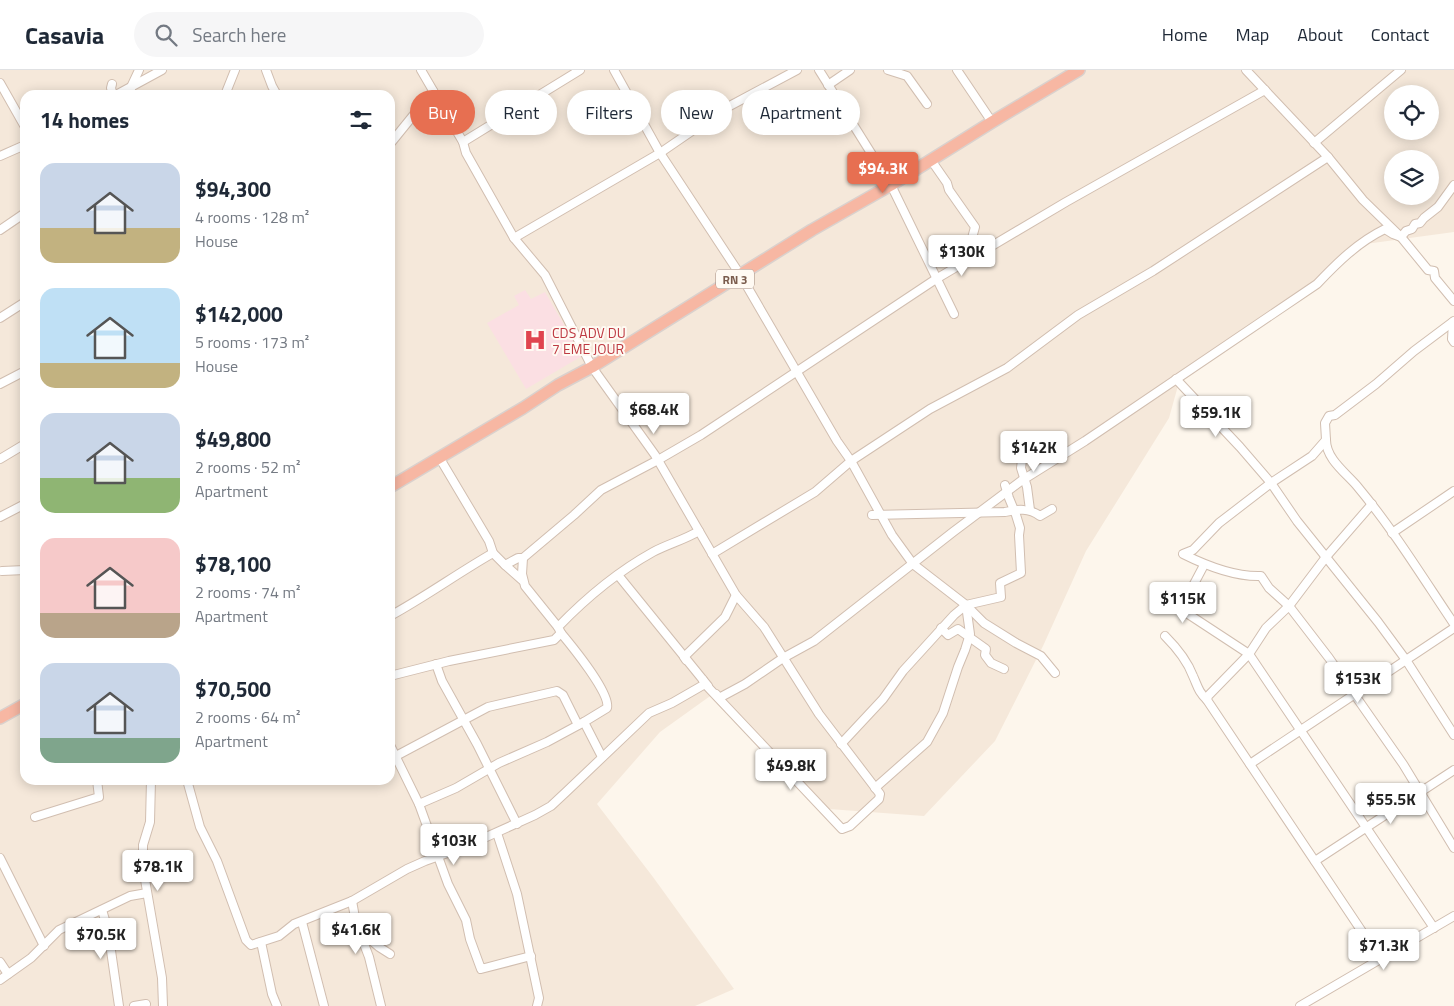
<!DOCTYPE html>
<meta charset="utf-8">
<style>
body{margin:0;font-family:"Titillium Web",sans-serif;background:#f6f6f7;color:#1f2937;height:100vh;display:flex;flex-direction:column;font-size:19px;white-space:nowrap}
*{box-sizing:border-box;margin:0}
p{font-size:16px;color:#747a83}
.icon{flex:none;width:28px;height:28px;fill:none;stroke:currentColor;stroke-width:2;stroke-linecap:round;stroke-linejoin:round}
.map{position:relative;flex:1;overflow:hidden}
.details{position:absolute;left:20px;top:20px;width:375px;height:695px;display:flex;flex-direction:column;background:#fff;border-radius:15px;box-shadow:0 2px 12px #0003}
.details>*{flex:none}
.guide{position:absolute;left:410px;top:20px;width:475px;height:45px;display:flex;gap:10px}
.fabs{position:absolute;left:1384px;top:15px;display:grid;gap:10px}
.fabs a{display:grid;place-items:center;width:55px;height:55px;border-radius:50%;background:#fff;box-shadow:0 2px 12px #0003;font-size:25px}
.price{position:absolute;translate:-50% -42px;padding:0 11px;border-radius:5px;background:#fff;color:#222;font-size:16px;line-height:32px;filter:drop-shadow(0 1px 2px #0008)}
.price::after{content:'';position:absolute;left:50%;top:30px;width:15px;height:11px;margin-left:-8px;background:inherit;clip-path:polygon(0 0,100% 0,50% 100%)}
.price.on{background:#e76f51;color:#fff}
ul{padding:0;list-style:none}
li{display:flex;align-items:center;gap:15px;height:125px;padding:0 20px}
li span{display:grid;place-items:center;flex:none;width:140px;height:100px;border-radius:15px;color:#555}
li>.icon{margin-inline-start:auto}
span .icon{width:60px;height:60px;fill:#fffc;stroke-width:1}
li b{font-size:21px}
h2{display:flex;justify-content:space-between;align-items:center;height:60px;padding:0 20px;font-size:21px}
.pill{padding:0 18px;border-radius:22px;background:#fff;box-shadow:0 2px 12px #0003;font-size:18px;line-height:45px}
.pill.on{background:#e76f51;color:#fff}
header{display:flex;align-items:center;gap:30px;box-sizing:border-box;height:70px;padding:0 25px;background:#fff;border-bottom:1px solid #e0e1e3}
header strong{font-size:24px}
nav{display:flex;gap:28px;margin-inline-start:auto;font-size:18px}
.search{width:350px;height:45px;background:#f6f6f7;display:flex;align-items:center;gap:12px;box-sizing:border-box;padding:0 18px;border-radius:28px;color:#747a83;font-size:19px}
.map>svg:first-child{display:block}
</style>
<header>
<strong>Casavia</strong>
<div class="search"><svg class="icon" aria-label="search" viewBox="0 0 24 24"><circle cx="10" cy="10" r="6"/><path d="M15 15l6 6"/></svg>Search here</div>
<nav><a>Home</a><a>Map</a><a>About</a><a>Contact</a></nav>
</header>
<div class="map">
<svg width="1454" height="936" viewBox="0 0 1454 936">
<rect width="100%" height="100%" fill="#fdf6ec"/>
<path fill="#f5e8da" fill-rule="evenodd" d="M0,0H1454V162L1358,175L1292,230L1181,305L1169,348L1086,481L1043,576L995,671L924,746L829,739L713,624L660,662L597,734L653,807L734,919L695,936H0ZM1392,24H1430V61H1392ZM25,25H390V710H25ZM1392,89H1430V126H1392Z"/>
<polygon fill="#fbdfe3" points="525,220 531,229 545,222 582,286 526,319 487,253 519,235 514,226"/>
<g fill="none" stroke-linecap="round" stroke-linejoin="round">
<defs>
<g id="minor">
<polyline points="266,0 272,16 277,25"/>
<polyline points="421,0 463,72 466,83 514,168 545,205 592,297 655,385 736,525 764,557 819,644 880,724 879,729 850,756 842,759 705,614"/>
<polyline points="614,0 660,83 741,206 837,371 851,391 892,465 913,494 966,535 984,553 1016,573 1041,586 1055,603"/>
<polyline points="819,0 891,115 954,244"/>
<polyline points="888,0 907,6 927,34"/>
<polyline points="957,0 992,52"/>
<polyline points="1246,0 1328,87 1363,130 1401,167 1428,200 1434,201 1435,208 1454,231"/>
<polyline points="0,13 25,57"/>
<polyline points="112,14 111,18 113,25"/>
<polyline points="828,15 850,0"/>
<polyline points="116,25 162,0"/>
<polyline points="129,25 132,15 139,0"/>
<polyline points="225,25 235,0"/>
<polyline points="463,72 580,0"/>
<polyline points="1314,73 1401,0"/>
<polyline points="390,74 433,21"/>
<polyline points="0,86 25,75"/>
<polyline points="931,90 947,113 949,120 975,157 972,168 980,183"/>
<polyline points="0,160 25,143"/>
<polyline points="514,168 660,83 724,39 797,0"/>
<polyline points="0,248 25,232"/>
<path d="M1454,251L1414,281L1376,314L1335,345L1329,346L1325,353L1326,370L1312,386L1271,413L1219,453L1193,480L1183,484C1207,496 1234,507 1261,506L1269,518L1289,536L1329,588L1403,694L1454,778"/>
<polyline points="1453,252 1452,269 1454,272"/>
<polyline points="1176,309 1240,377 1271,413 1297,451 1378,552 1406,590 1454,665"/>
<polyline points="0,314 25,301"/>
<polyline points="1025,366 1021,398 1027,417 1030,440"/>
<path d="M1326,370C1326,389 1346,403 1357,416C1393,459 1423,508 1454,554"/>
<polyline points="439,387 489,471 493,483 505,495 518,488 523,488 522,504 525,516 558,557"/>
<polyline points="0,389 25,374"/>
<polyline points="1372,434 1326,487 1289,536 1266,558 1249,584 1208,626 1207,630 1381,890"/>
<path d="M872,445L1005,442C1018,439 1029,438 1040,446L1052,439"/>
<polyline points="0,447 25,434"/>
<polyline points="1392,463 1454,421"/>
<polyline points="712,484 815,422 851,391 930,339 1007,298 1078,245 1153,201 1328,87"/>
<polyline points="523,488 574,445 601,420 658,390 701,365 936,209 1066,132 1265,20"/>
<polyline points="505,495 522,510"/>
<polyline points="1204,495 1186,529 1185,542 1249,584 1434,858"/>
<polyline points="2,501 25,500"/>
<polyline points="618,505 708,616"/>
<path d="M390,546C425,527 458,503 493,483"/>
<polyline points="941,558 948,565 958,559 986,579 985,585 991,593 1004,599"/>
<path d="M561,563C571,575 611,624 607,638L584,652L602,687"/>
<path d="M1165,566C1177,578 1187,590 1193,606C1198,617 1198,621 1207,630"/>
<polyline points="686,590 684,587 725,547 736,525"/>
<polyline points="436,594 442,611 477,674 517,754"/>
<path d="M390,606L449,591L554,570L561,563L558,557C586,528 617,502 653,482C668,474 684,470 699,461"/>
<path d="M716,624L719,628L745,614L783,588L814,571L953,462L1021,411L1085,371L1317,214C1337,193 1358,172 1385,159L1393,164L1401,167L1406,161L1412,159L1415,154L1420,153L1424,148L1438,137L1454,115"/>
<polyline points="841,674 883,629 903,601 954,545 966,535 1001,527 1000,513 1021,503 1019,465 1020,458 1016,445 1009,428 1005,415"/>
<polyline points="390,675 419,734 448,814 466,850 470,869 481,899 531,886"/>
<polyline points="396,686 488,637 557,621 563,625 578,655"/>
<polyline points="1250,694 1454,558"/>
<polyline points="151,710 150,752 143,775 143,798 162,908 163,936"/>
<polyline points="187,710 200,757 217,791 246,870 251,875 279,866 294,854 352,831 407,799 425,791 464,777 535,745 551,736 566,722 649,643 672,633 705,614 703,610"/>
<polyline points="875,718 927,672 943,643 958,597 965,580 970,564 966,535"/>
<polyline points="419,734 456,718 499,693 547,672 584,652"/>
<polyline points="35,747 99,727 97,710"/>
<polyline points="497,763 517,824 539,928 537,936"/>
<polyline points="0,788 44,876"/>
<polyline points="1315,791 1454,700"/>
<polyline points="352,831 356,853 369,887 381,936"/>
<polyline points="102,840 108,860 119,936"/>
<polyline points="302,852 324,936"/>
<polyline points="359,860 379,877 390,884"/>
<polyline points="261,872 272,924 277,936"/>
<polyline points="0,892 8,904"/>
<polyline points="0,910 31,888 59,860 130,826 147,823"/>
<polyline points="134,936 146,934"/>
<polyline points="1300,936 1454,846"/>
</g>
<g id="highway">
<polyline points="390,417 523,338 558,315 592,297 812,160 891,115 992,52 1079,0"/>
<polyline points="0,648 25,634"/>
</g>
</defs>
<use href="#minor" stroke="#d1beb0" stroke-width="10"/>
<use href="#highway" stroke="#dad1cd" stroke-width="14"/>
<use href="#minor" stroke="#fff" stroke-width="8"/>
<use href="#highway" stroke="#f7b7a3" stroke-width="11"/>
</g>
<defs>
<symbol id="hospital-bare" viewBox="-9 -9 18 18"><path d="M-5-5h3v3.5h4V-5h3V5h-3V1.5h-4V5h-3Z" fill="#e0444e" stroke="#fffaf3" stroke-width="2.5" paint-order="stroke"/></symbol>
</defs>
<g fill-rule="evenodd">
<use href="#hospital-bare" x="519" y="254" width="32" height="32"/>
</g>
<g text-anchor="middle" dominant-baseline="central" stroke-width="4" stroke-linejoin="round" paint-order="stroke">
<rect fill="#fffaf3" stroke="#a28b7f" stroke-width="1" x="716" y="199.5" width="38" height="19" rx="4"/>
<g font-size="12" font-weight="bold" fill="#7a5c4d">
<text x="735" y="209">RN 3</text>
</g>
<g font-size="14" fill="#be3a42" stroke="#fffaf3" text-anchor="start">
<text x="552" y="262">CDS ADV DU<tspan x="552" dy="16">7 EME JOUR</tspan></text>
</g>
</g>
</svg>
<div class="fabs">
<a><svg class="icon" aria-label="locate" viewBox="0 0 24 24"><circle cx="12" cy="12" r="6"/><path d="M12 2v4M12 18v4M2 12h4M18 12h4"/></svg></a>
<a><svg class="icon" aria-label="layers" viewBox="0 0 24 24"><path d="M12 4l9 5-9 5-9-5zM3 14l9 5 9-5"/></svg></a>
</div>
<b class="price on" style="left:883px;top:124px">$94.3K</b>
<b class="price" style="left:962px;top:207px">$130K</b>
<b class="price" style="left:654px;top:365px">$68.4K</b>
<b class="price" style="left:1216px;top:368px">$59.1K</b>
<b class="price" style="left:1034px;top:403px">$142K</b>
<b class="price" style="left:1183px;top:554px">$115K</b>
<b class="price" style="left:1358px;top:634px">$153K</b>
<b class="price" style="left:791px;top:721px">$49.8K</b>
<b class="price" style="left:1391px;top:755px">$55.5K</b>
<b class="price" style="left:454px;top:796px">$103K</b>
<b class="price" style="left:158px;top:822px">$78.1K</b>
<b class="price" style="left:356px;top:885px">$41.6K</b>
<b class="price" style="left:101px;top:890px">$70.5K</b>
<b class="price" style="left:1384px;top:901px">$71.3K</b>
<div class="guide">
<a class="pill on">Buy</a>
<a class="pill">Rent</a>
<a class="pill">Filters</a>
<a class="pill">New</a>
<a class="pill">Apartment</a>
</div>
<section class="details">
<h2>14 homes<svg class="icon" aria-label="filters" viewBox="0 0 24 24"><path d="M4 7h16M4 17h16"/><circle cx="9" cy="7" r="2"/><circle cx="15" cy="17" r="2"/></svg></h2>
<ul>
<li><span style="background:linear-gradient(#c9d6e8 65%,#c2b280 0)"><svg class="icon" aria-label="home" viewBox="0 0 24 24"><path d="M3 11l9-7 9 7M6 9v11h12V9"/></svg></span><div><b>$94,300</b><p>4 rooms · 128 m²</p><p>House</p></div></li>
<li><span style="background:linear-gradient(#bfe0f5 75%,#c2b280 0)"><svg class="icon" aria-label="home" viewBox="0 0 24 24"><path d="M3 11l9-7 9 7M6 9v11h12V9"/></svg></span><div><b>$142,000</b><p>5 rooms · 173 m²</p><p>House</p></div></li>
<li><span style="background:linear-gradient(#c9d6e8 65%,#8fb573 0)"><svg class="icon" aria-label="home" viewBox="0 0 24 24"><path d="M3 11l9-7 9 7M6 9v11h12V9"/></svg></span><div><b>$49,800</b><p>2 rooms · 52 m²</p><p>Apartment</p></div></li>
<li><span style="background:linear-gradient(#f6c9c9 75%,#b9a48a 0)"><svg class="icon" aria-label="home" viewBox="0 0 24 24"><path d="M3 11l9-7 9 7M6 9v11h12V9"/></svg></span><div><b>$78,100</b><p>2 rooms · 74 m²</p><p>Apartment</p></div></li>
<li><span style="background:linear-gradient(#c9d6e8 75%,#7fa58c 0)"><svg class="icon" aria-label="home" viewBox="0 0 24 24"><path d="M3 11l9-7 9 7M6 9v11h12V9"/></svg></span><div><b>$70,500</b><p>2 rooms · 64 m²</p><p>Apartment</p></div></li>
</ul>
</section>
</div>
